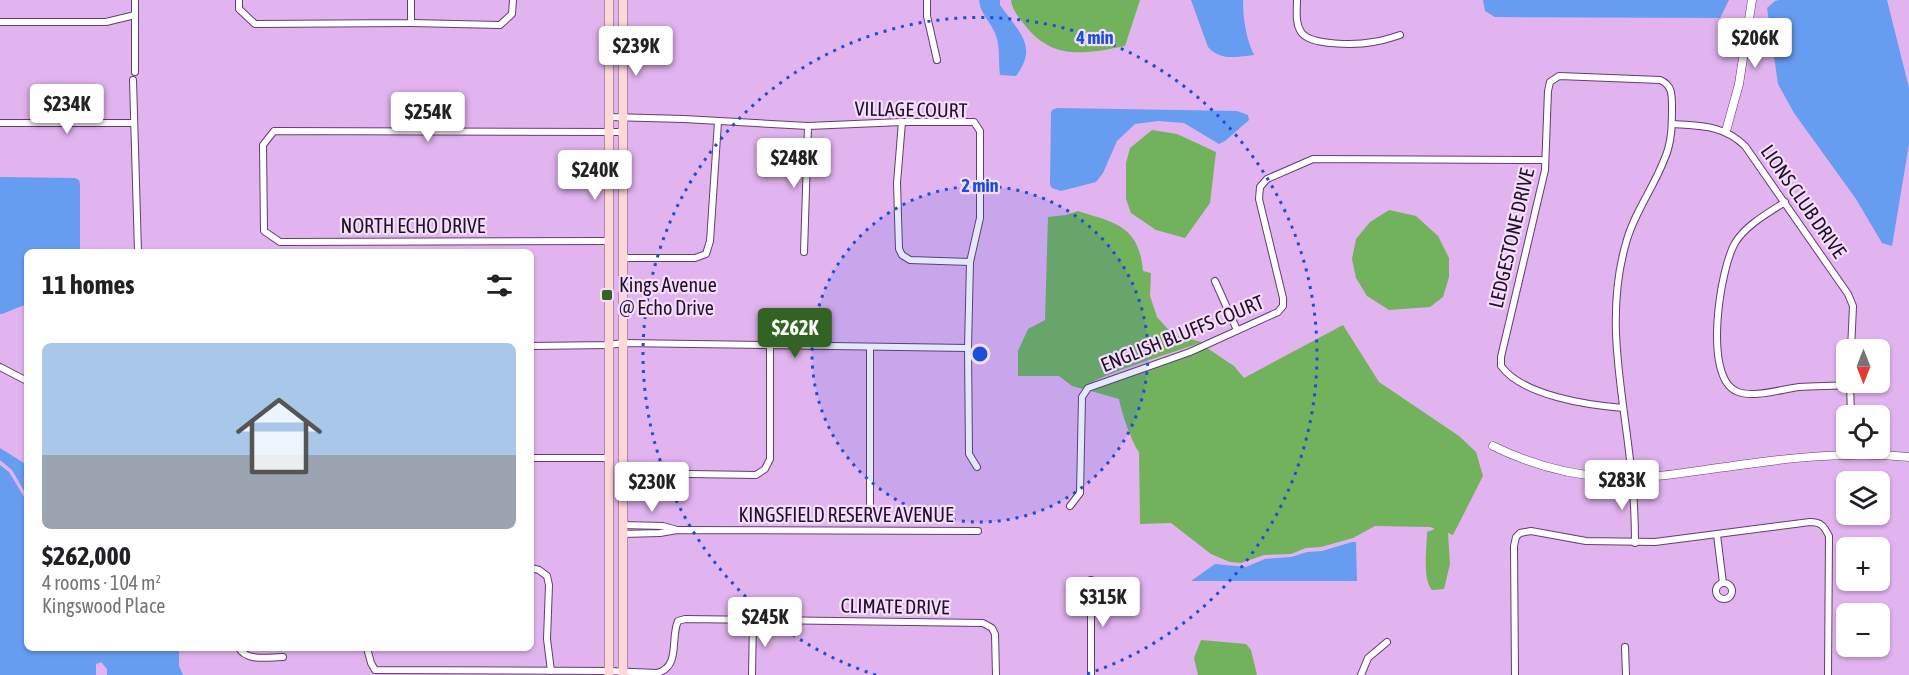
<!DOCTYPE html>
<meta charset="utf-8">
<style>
body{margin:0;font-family:"Asap Condensed",sans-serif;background:#f6f6f6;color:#202124;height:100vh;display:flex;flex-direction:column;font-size:22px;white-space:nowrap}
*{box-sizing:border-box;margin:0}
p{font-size:20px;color:#757577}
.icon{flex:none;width:33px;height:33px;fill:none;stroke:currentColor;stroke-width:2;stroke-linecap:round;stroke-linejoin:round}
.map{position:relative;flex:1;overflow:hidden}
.side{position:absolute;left:24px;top:249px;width:510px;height:402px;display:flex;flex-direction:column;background:#fff;border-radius:9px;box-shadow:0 2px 4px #0004}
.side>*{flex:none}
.needle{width:39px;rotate:180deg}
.tools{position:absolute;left:1836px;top:339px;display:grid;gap:12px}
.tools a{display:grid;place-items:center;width:54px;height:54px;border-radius:9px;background:#fff;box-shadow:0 2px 4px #0004;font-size:30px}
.price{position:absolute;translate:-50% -51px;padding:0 14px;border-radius:6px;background:#fff;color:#222;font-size:20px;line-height:39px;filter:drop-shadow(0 2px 3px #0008)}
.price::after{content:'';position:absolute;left:50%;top:36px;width:18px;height:14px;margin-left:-9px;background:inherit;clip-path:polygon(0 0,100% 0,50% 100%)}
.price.active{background:#336323;color:#fff}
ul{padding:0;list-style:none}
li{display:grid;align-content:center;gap:12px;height:318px;padding:0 18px}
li+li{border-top:2px solid #e0e0e0}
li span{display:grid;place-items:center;height:186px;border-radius:9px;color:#555}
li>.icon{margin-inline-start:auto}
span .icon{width:108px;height:108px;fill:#fffc;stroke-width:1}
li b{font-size:26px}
h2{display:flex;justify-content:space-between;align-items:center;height:72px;padding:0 18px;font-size:26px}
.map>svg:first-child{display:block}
</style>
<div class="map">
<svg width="1909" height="675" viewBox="0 0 1909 675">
<rect width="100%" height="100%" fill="#e1b3ef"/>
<g fill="#72b25d">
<path d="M1011,0H1140L1125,46C1085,54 1052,61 1024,24C1018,17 1012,9 1011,0Z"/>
<polygon points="1152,130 1177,134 1216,152 1210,203 1185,238 1156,230 1131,213 1126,199 1126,163 1130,148"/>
<polygon points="1389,210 1416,216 1438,236 1449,258 1449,277 1443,297 1430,307 1389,310 1367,296 1356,278 1352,259 1356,239 1370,222"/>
<path d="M1078,211C1116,223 1139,226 1143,271L1151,273L1150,296L1157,317L1173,335L1202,342C1180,351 1092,376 1083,389L1072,386L1059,376H1018V351L1028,329L1045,320L1048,217L1066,215Z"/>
<path d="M1343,325L1379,382L1459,436L1476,452L1483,476L1453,535L1448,533L1450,564L1444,589L1432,590C1422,579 1427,547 1427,532L1435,529L1430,527L1375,526L1353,538L1321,547L1306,548L1291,554L1264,555L1241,563L1230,562L1211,554L1171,523L1140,524L1139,452C1132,443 1121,411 1119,399L1091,391L1207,348L1234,366L1244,378Z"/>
<polygon points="1201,640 1246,644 1251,650 1257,675 1198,675 1194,658"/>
</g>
<g fill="#669df1">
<path d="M979,0H1000V5C1018,31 1039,46 1016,76L1000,75C998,60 1001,45 994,31C989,20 980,13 979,0Z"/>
<path d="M1191,0H1243C1243,19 1246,38 1254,55C1236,57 1221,61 1208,47Z"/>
<polygon points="1483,0 1729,0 1720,18 1495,17 1485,11"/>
<polygon points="1779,0 1887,0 1909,88 1909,144 1892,246 1882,243 1856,199 1794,113 1778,84 1767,8 1775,1"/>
<polygon points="1057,108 1237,111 1248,115 1249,120 1225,141 1219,144 1184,123 1158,121 1135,124 1117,141 1103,173 1096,182 1061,191 1052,188 1050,185 1051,113 1052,110"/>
<polygon points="0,177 75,178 79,180 80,184 80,252 27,252 27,304 2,314 0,314"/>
<polygon points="0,448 27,465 27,496 12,470 0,460"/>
<polygon points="0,465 9,472 27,502 27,648 179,648 179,666 183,675 107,675 107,669 101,662 96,664 96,675 0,675"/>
<polygon points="1352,542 1356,542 1357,581 1191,581 1215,564 1246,567 1265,559 1291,557 1307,552 1322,551"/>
</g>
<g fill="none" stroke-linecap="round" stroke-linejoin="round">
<defs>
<g id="minor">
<polyline points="239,0 239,9 255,24 411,23 411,0"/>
<polyline points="927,0 927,16 937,60"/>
<path d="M1297,0C1297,10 1295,23 1301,32C1310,46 1357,45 1373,42C1382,41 1391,38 1400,35"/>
<polyline points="0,22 106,22 135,15"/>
<polyline points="411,23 500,25 512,14 513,0"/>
<polyline points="135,72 135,0"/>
<polyline points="133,80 138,252"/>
<polyline points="609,117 684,119 808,126 902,122 974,122 980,131 980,218 970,262 968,348 969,454 977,467"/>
<polyline points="902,122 897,183 899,249 902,255 910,260 970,262"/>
<polyline points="0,123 134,123"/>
<path d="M1672,124C1701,126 1724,125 1745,146L1848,294L1853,306L1851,350"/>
<path d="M1785,202C1768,213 1746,225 1735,243C1720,269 1703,376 1736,391C1752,399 1782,389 1799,387C1816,386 1833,386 1850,385"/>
<polyline points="609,241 280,242 264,231 263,145 274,131 622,132"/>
<polyline points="804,252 808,126"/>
<polyline points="622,258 695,258 706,254 710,241 718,122"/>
<polyline points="1215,281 1237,330"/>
<polyline points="531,346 609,345 623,343 968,348"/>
<polyline points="870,348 870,512"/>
<polyline points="0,367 27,381"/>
<polyline points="1850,383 1851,416"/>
<path d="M1623,408C1588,405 1523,396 1501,366V357L1545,170L1548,91L1550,82L1559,76L1660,80C1672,85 1672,94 1672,106C1672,125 1672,143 1664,160C1653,189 1634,213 1626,243C1603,322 1625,399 1632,479C1634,500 1635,521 1635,543"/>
<polyline points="531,458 609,458"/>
<polyline points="623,473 756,475 765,469 770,459 770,346"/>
<polyline points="1070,506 1080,493 1082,397 1088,388 1190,352 1278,312 1283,306 1283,298 1259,199 1260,187 1267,179 1313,159 1544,160"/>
<polyline points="623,525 663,526 677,530"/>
<polyline points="623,534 660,533 677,530 978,531"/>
<polyline points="1717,535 1723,583"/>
<polyline points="531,568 539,570 547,576 549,585 547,639 551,671"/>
<polyline points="1091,580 1091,675"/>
<circle cx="1724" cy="591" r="8"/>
<polyline points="1625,647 1626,675"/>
<path d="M239,648C247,662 269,657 283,657"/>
<path d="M367,648L371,663L375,670L609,671L657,673C681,667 670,638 678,621L685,619L983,623L992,628L995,634L996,675"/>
<polyline points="752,675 753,620"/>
<polyline points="1361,675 1368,658 1387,642"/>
<path d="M1515,675L1514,546L1516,537L1520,533L1531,531L1586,541L1655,542L1810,522C1821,522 1824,526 1829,536L1828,675"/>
</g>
<g id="tertiary">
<polyline points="1726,131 1739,84 1752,0"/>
<path d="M1493,446C1530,464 1567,475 1608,477C1647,480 1687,472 1726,467C1787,458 1847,451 1909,457"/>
</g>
<g id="secondary">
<polyline points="623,0 623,675"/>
<polyline points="609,675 609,0"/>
</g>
</defs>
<use href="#minor" stroke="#653d71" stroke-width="8"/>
<use href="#tertiary" stroke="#653d71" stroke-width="9"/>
<use href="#secondary" stroke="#653d71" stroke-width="10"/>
<use href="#minor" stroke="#fff" stroke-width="6"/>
<use href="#tertiary" stroke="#fff" stroke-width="8"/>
<use href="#secondary" stroke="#fed7d9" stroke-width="9"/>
</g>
<circle cx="980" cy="354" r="168" fill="#1d4ed8" fill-opacity=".12"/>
<g fill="none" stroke="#1d4ed8" stroke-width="3" stroke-dasharray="3 6">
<circle cx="980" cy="354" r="168"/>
<path d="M876 675A337 337 0 1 1 1084 675"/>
</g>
<rect fill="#336323" stroke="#f5defc" stroke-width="2" x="601" y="289" width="12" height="12" rx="3"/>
<g text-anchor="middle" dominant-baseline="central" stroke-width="4.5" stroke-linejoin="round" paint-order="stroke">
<g font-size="20" fill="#211026" stroke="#f5defc">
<text transform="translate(911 109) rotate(1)">VILLAGE COURT</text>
<text transform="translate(1804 201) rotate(55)">LIONS CLUB DRIVE</text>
<text x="413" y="225">NORTH ECHO DRIVE</text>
<text transform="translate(1511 238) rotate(-77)">LEDGESTONE DRIVE</text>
<text transform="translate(1182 333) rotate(-22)">ENGLISH BLUFFS COURT</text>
<text x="846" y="514">KINGSFIELD RESERVE AVENUE</text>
<text transform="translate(895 606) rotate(1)">CLIMATE DRIVE</text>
</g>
<g font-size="20" fill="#211026" stroke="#f5defc" text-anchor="start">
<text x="619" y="284">Kings Avenue<tspan x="619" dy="23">@ Echo Drive</tspan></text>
</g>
</g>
<circle cx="980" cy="354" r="9" fill="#1d4ed8" stroke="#f5defc" stroke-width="3"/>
<g font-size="18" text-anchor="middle" font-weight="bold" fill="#1d4ed8" stroke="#f5defc" stroke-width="4.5" stroke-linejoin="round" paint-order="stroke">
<text x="1095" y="44">4 min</text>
<text x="980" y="192">2 min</text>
</g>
</svg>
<div class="tools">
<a><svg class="needle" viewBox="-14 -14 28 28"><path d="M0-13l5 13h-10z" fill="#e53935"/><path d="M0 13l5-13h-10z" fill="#757577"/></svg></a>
<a><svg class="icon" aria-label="locate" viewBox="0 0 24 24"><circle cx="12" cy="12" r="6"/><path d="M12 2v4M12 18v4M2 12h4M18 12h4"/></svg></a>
<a><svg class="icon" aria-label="layers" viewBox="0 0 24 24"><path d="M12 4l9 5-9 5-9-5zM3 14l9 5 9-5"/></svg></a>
<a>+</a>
<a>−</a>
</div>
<b class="price" style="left:1755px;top:69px">$206K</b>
<b class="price" style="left:636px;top:77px">$239K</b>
<b class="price" style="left:67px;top:135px">$234K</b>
<b class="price" style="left:428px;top:143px">$254K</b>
<b class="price" style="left:794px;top:189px">$248K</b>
<b class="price" style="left:595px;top:201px">$240K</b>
<b class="price active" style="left:795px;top:359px">$262K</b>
<b class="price" style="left:1622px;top:511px">$283K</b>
<b class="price" style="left:652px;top:513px">$230K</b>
<b class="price" style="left:1103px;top:628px">$315K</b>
<b class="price" style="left:765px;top:648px">$245K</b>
<section class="side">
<h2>11 homes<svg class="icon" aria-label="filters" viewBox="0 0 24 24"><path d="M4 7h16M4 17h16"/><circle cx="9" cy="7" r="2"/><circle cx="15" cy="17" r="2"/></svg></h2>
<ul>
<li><span style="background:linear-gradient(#a9c7e8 60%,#9aa5b1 0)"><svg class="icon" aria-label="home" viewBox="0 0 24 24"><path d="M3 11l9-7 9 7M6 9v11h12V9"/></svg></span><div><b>$262,000</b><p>4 rooms · 104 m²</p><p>Kingswood Place</p></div></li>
</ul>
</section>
</div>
